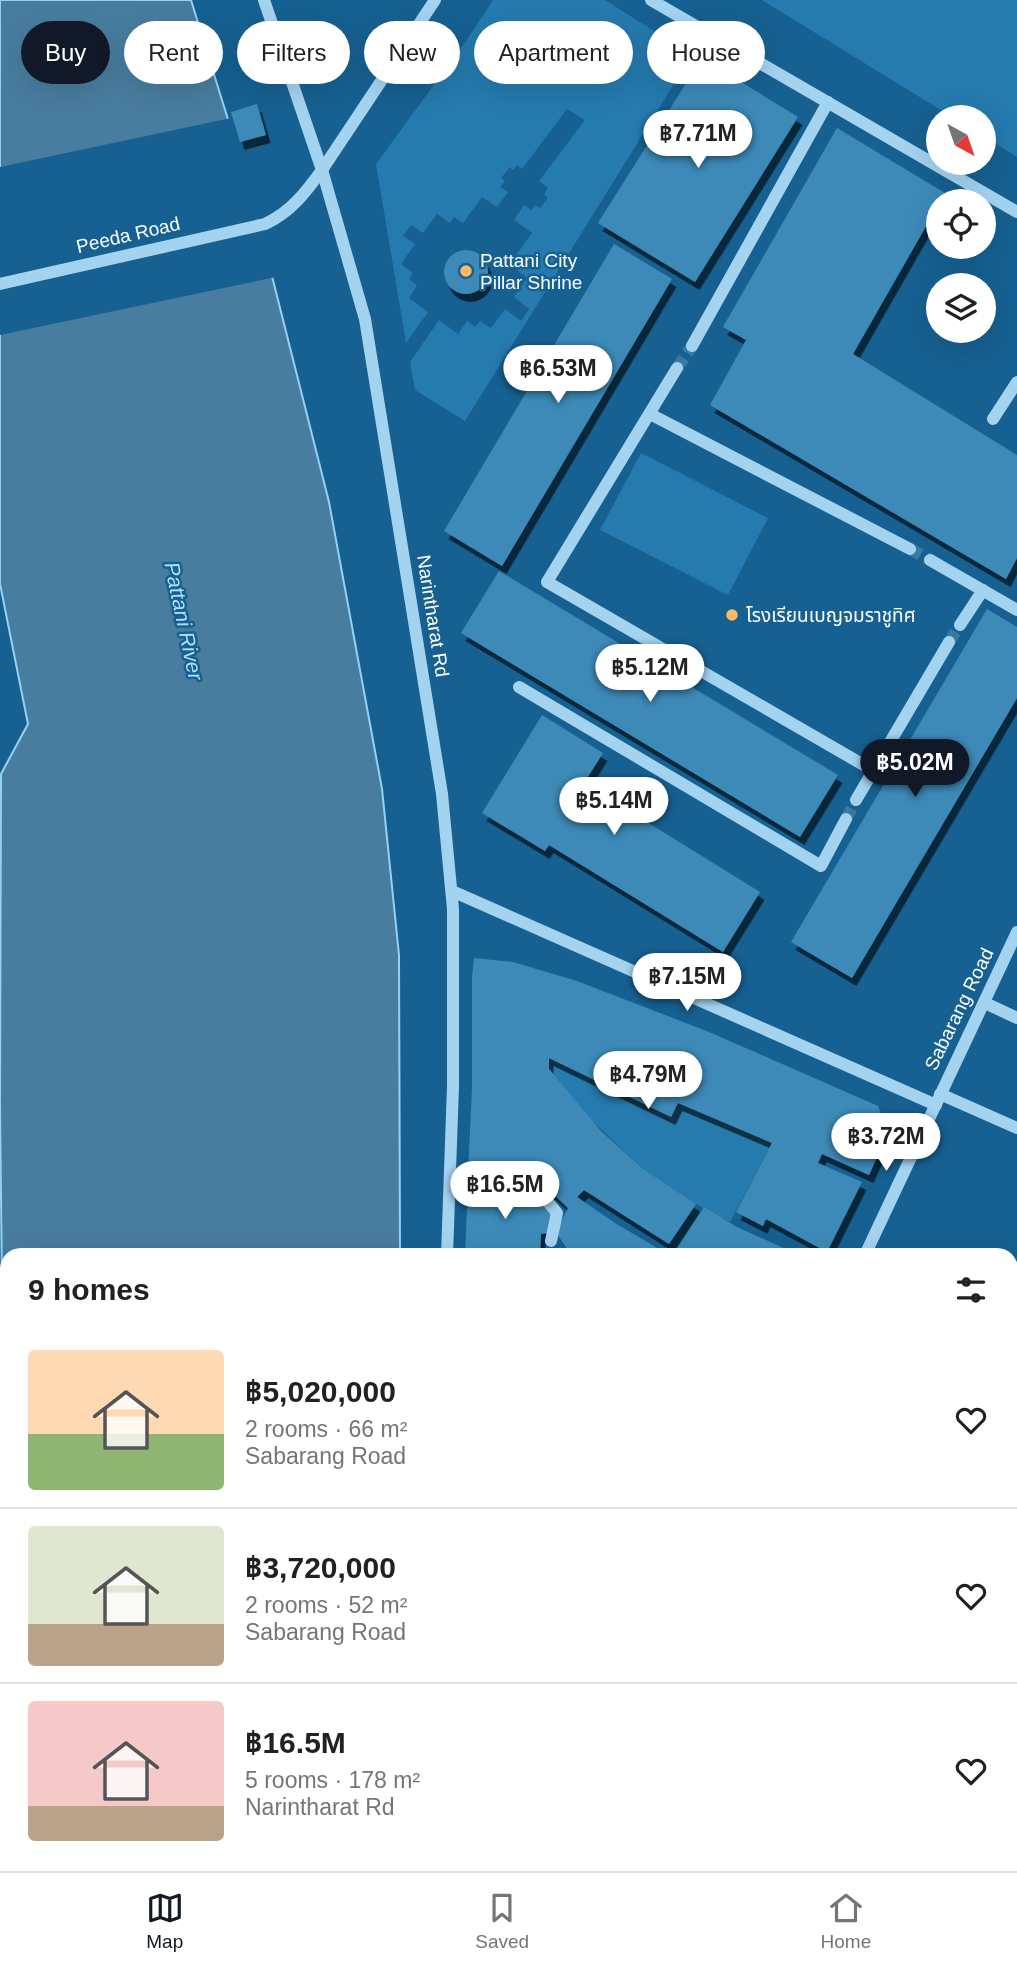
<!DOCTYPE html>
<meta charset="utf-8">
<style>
body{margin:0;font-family:Arial,"Noto Sans Thai",sans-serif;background:#f2f2f2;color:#202124;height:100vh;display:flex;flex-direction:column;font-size:26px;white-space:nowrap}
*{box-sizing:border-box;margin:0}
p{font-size:23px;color:#757577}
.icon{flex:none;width:38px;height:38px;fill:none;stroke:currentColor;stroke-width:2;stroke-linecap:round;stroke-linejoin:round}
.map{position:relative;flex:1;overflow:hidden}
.drawer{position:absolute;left:0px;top:1248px;width:1018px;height:625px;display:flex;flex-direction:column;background:#fff;border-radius:21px 21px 0 0;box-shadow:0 7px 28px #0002}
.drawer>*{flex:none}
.top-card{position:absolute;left:21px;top:21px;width:976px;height:63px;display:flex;gap:14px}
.needle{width:46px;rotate:140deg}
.tools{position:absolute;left:926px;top:105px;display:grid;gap:14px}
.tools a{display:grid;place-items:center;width:70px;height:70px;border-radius:50%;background:#fff;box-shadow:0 7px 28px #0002;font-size:35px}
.price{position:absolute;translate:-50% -60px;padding:0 16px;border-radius:24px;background:#fff;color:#222;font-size:23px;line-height:46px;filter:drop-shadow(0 2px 4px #0008)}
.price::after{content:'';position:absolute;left:50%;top:42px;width:21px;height:16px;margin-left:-10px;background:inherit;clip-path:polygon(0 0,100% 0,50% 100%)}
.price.current{background:#111827;color:#fff}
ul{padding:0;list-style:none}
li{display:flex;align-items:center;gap:21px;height:175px;padding:0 28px}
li+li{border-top:2px solid #e0e0e0}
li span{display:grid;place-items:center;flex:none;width:196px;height:140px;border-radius:7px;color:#555}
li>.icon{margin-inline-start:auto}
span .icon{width:84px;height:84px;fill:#fffc;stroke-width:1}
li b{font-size:30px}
h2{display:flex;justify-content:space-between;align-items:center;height:84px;padding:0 28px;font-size:30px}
.pill{padding:0 24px;border-radius:32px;background:#fff;box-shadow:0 7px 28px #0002;font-size:24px;line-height:63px}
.pill.current{background:#111827;color:#fff}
.dock{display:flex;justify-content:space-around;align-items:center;height:98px;border-top:2px solid #e0e0e0;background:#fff;font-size:19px;color:#757577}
.dock a{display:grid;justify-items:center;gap:4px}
.dock .current{color:#111827}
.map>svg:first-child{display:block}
</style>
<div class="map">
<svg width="1017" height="1871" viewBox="0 0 1017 1871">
<defs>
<filter id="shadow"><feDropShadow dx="4.5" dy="8" stdDeviation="0" flood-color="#0009"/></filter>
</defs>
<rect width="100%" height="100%" fill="#166192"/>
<g fill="#257aae">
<polygon points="493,0 605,0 692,55 465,421 415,390 410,362 439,320 458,334 467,321 475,327 480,321 491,328 505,309 521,321 529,309 514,297 527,278 517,270 520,265 513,259 532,233 514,220 524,205 531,210 536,205 540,208 548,198 544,194 548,188 539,181 585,120 567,109 522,169 517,165 513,170 510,167 501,178 505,181 500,187 508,192 497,207 482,197 463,223 454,217 450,223 437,214 423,233 411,225 403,236 415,244 401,264 413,273 409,279 417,285 409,298 428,312 406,343 376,164 466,41"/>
<polygon points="762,0 1017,0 1017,157 984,136 984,117 952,117"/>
<polygon points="641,453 768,518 728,595 600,530"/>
<polygon points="549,1058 670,1117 678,1103 772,1143 730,1222 696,1204 642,1168 585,1114 549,1069"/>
</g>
<g fill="#487d9f" stroke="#96d1f3" stroke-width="2">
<polygon points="0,0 191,0 252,197 329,502 382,789 399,955 400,1255 7,1255 7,1526 4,1464 0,1106 1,774 28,724 0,584"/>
<rect x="22" y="1866" width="372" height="5"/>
</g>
<polygon fill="#166192" points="231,118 255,196 276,277 0,335 0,167"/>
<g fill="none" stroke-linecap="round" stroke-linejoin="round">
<polyline stroke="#487d9f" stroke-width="33" points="0,1716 7,1716"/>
</g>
<g fill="#3e8ab9" filter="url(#shadow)">
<polygon points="702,58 798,117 695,282 598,223"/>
<polygon points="257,104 266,135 240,142 231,112"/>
<polygon points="837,128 945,193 853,354 1017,455 1017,558 1006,579 710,405 746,340 723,327"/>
<polygon points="614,244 672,279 502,566 444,531"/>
<circle cx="466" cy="272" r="22"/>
<polygon points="499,571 838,775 800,837 461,633"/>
<polygon points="987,609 1017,627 1017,698 852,978 791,942"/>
<polygon points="542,715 603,753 584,783 760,892 723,952 549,845 545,851 482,813"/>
<polygon points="474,958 513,962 577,981 709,1032 878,1106 888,1133 869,1175 822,1154 818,1163 862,1182 827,1252 766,1219 763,1226 736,1212 772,1143 678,1103 671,1117 549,1058 549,1069 601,1131 642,1168 696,1204 669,1244 584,1190 577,1197 615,1223 669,1255 559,1255 568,1251 556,1232 568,1208 530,1172 468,1173 472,1088 472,978"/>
<polygon points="468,1186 528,1186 553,1213 549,1233 541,1234 540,1255 465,1255"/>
<polygon points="704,1207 737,1227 799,1255 673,1255"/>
</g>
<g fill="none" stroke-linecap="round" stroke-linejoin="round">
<g stroke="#3979a2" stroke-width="12" stroke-dasharray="12 6" stroke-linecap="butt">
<polyline points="677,368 692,346"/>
<polyline points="910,549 930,560"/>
<polyline points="949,642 960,625"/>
<polyline points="846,819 856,800"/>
</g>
<g stroke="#a4d3f0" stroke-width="12">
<polyline points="264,0 322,170 365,319 442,794 453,909 453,1086 447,1255"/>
<polyline points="651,0 1017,212"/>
<path d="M0,284L265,224C291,212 306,192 322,170L435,0"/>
<polyline points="692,346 828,102"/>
<polyline points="677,368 547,582 874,771"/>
<polyline points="650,414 910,549"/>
<polyline points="993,419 1017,382"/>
<polyline points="930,560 1017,610"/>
<polyline points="960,625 983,590"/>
<polyline points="519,687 821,866 846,819"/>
<polyline points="856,800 949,642"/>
<polyline points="452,891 936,1105"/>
<polyline points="985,1003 1017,1018"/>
<polyline points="940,1094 1017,1128"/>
<polyline points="450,1179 530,1180 557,1213 551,1241"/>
<polyline points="865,1255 1017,932"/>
<polyline points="1012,1316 1017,1306"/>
<polyline points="441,1866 441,1871"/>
</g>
</g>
<g fill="#ffb863" stroke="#166192" stroke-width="2.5">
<circle cx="466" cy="271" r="7"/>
<circle cx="732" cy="615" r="7"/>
</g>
<g text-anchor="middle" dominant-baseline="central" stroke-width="5" stroke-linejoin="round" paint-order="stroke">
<g font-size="19" fill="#fff" stroke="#166192">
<text transform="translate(128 235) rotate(-13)">Peeda Road</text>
<text transform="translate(433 616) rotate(81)">Narintharat Rd</text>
<text transform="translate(959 1009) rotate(-64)">Sabarang Road</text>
</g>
<g font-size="19" fill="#fff" stroke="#166192" text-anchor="start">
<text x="480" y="260">Pattani City<tspan x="480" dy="22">Pillar Shrine</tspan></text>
<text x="746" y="615">โรงเรียนเบญจมราชูทิศ</text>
</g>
<g font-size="21" font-style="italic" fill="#b0ddf7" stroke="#166192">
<text transform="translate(184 621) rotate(78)">Pattani River</text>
</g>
</g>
</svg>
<div class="tools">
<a><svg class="needle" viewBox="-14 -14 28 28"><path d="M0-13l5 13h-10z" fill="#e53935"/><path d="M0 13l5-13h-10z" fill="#757577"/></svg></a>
<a><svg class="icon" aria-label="locate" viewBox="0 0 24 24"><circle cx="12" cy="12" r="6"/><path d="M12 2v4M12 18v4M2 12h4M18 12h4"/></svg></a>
<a><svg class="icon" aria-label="layers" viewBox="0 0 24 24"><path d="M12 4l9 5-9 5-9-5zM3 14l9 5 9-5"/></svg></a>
</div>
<b class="price" style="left:698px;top:170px">฿7.71M</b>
<b class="price" style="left:558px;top:405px">฿6.53M</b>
<b class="price" style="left:650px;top:704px">฿5.12M</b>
<b class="price current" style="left:915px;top:799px">฿5.02M</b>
<b class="price" style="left:614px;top:837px">฿5.14M</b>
<b class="price" style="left:687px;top:1013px">฿7.15M</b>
<b class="price" style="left:648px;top:1111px">฿4.79M</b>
<b class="price" style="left:886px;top:1173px">฿3.72M</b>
<b class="price" style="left:505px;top:1221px">฿16.5M</b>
<div class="top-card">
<a class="pill current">Buy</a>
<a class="pill">Rent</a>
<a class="pill">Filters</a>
<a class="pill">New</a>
<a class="pill">Apartment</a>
<a class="pill">House</a>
</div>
<section class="drawer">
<h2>9 homes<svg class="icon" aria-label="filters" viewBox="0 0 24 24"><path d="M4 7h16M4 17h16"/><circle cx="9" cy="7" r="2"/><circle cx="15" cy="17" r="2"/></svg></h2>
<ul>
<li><span style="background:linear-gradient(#ffd9b3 60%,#8fb573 0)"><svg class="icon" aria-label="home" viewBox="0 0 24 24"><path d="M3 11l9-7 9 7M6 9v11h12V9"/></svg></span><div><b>฿5,020,000</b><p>2 rooms · 66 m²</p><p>Sabarang Road</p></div><svg class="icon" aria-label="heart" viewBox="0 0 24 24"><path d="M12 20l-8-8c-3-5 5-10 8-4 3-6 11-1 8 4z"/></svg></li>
<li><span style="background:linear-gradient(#dfe7d0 70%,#b9a48a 0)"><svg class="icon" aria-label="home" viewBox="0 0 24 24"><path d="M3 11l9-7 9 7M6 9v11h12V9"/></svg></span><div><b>฿3,720,000</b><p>2 rooms · 52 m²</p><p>Sabarang Road</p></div><svg class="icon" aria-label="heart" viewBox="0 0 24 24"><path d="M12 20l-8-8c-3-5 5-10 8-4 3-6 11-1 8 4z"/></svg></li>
<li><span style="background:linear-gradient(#f6c9c9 75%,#b9a48a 0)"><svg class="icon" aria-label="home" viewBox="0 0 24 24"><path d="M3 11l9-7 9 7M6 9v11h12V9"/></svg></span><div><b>฿16.5M</b><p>5 rooms · 178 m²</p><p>Narintharat Rd</p></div><svg class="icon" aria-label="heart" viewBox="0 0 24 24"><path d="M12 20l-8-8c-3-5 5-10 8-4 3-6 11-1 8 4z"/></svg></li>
</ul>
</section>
</div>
<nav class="dock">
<a class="current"><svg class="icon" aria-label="map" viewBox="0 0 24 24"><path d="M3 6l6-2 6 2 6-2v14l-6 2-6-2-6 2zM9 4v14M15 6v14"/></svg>Map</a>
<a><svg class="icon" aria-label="saved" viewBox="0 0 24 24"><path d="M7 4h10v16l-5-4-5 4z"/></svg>Saved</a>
<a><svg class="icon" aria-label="home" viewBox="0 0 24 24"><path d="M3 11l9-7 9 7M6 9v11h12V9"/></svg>Home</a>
</nav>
